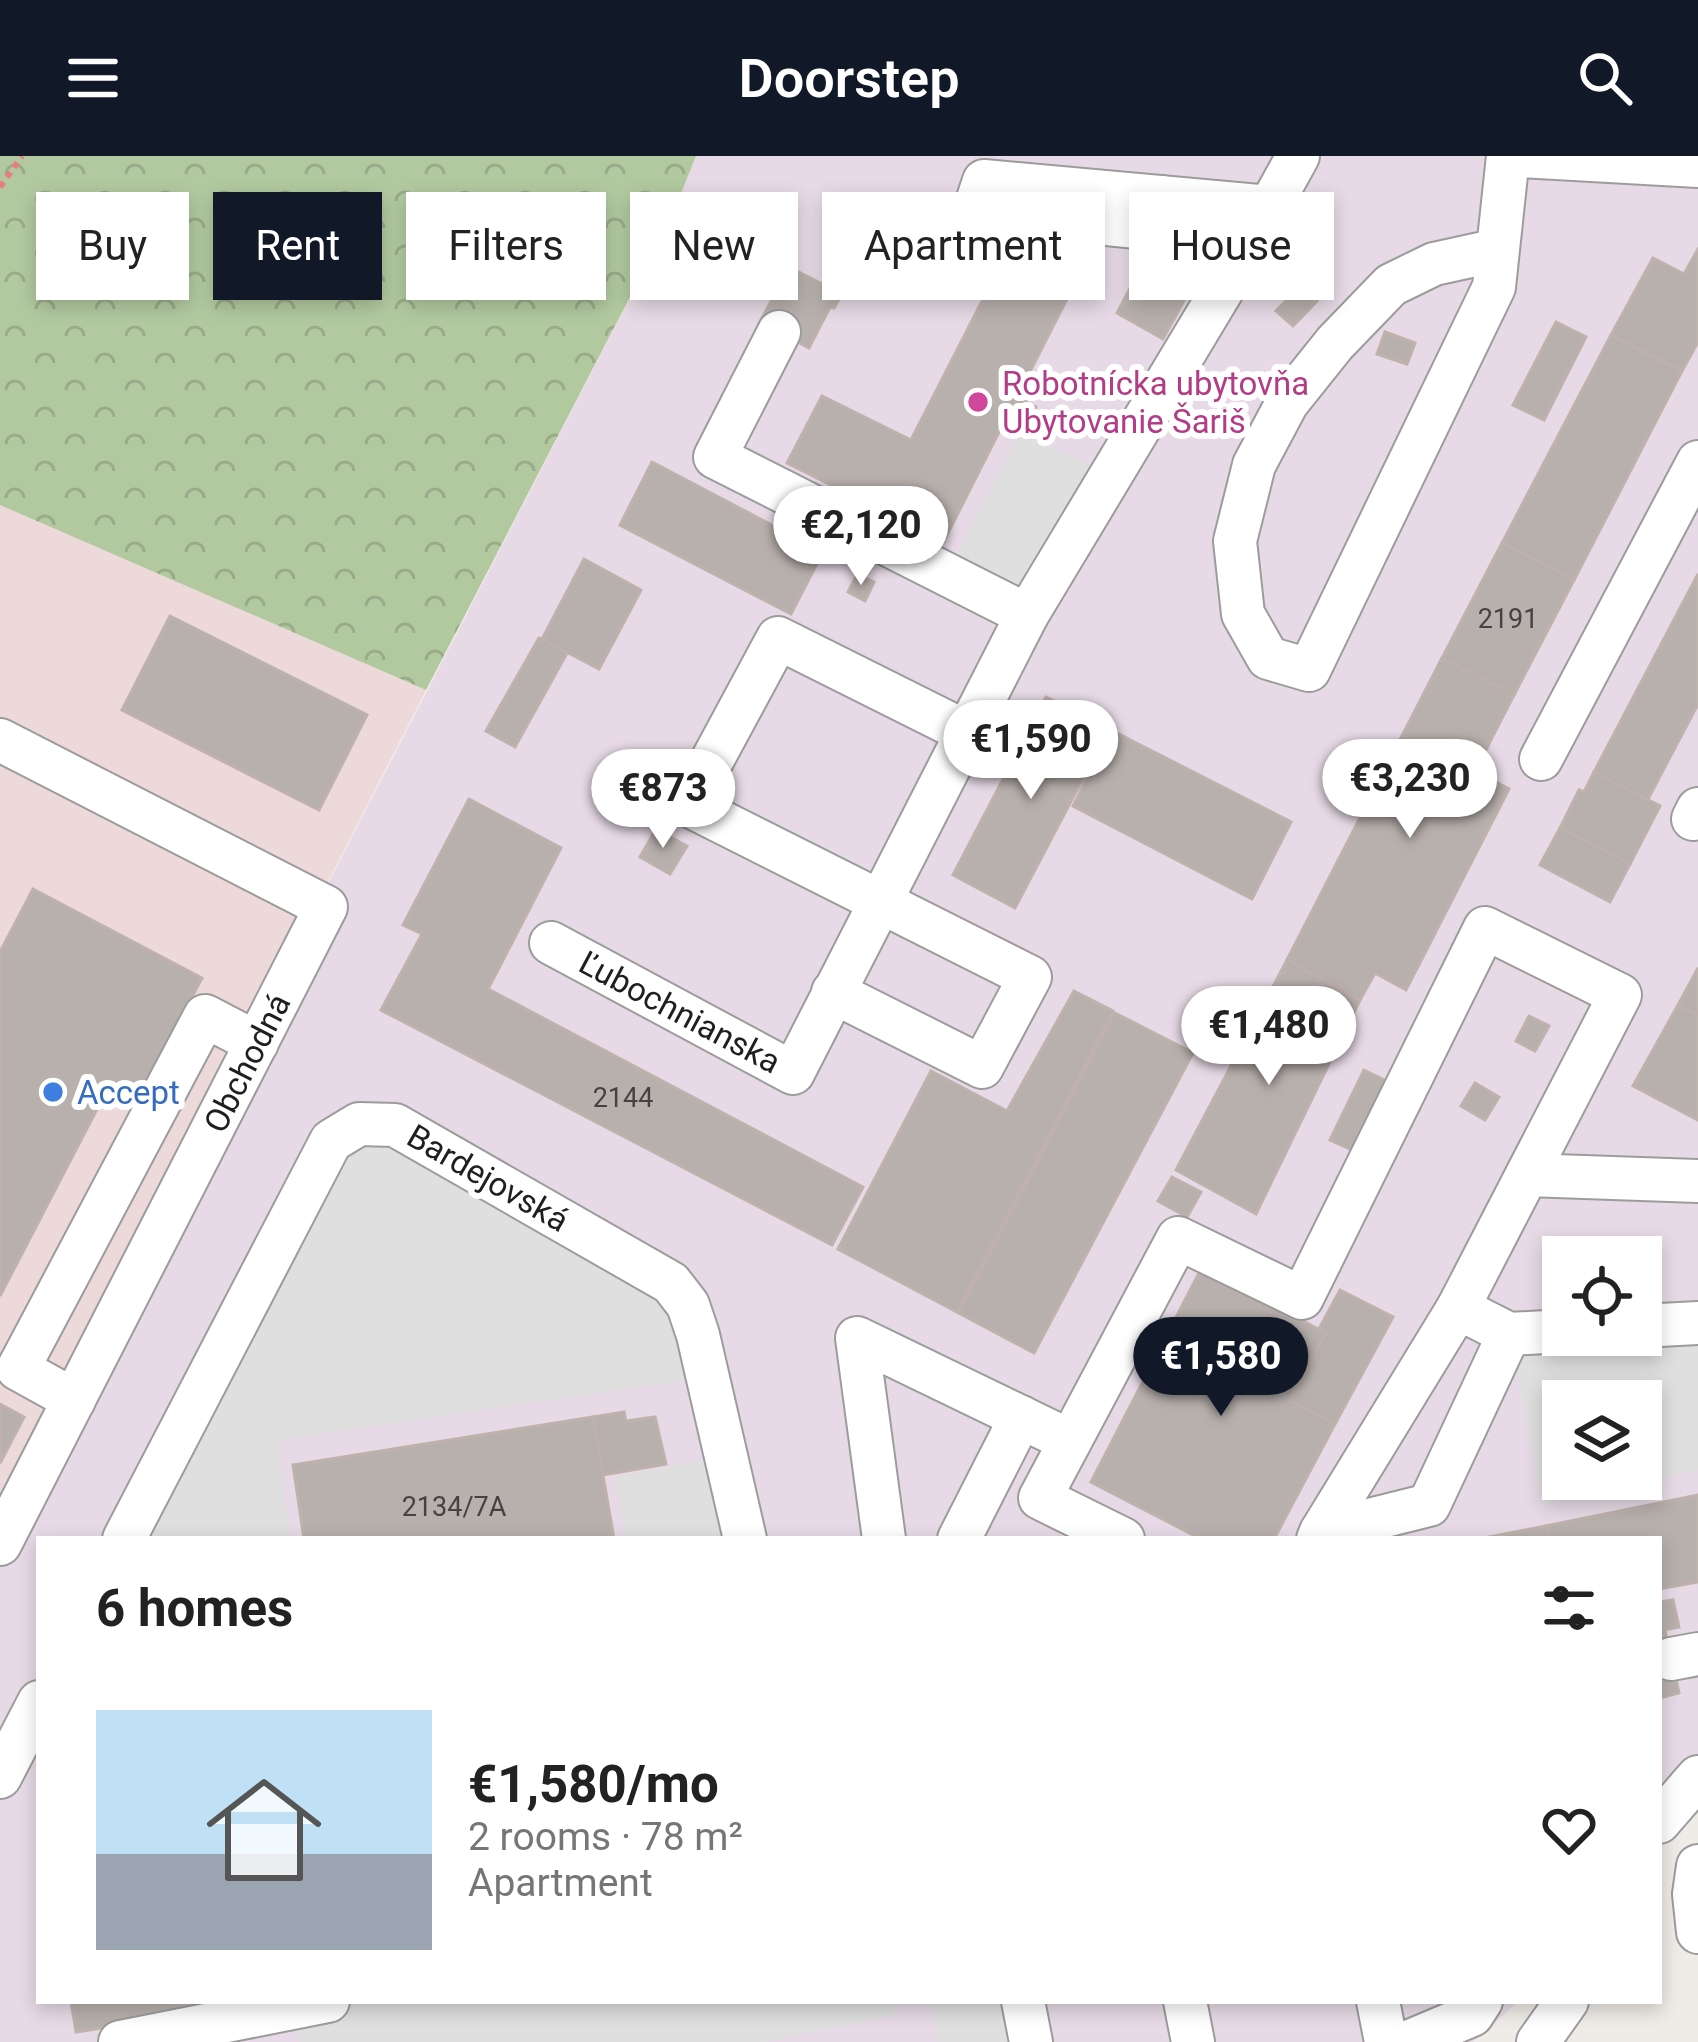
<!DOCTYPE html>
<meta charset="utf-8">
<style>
body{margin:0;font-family:Roboto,sans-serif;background:#f2f2f2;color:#222;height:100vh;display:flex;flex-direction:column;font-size:45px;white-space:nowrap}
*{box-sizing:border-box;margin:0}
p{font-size:39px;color:#767676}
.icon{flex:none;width:66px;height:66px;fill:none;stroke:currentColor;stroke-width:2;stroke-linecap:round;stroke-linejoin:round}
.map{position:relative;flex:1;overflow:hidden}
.panel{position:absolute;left:36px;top:1380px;width:1626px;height:468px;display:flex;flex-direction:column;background:#fff;border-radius:0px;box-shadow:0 6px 18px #0003}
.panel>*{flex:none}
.guide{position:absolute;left:36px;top:36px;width:1626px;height:108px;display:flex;gap:24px}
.fabs{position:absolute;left:1542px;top:1080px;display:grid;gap:24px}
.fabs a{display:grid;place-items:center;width:120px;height:120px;border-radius:0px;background:#fff;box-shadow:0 6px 18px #0003;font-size:60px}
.price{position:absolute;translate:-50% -102px;padding:0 27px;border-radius:42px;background:#fff;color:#222;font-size:39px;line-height:78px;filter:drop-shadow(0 3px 6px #0008)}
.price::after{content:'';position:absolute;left:50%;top:72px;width:36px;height:27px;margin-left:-18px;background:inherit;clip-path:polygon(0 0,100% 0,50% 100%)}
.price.selected{background:#111827;color:#fff}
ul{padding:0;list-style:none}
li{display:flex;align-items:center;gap:36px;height:300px;padding:0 60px}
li+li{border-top:3px solid #e0e0e0}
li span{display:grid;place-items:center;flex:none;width:336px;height:240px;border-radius:0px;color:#555}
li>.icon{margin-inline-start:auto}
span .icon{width:144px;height:144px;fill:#fffc;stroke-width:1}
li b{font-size:51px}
h2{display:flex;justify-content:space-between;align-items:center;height:144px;padding:0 60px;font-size:51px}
.tag{padding:0 42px;border-radius:0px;background:#fff;box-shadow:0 6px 18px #0003;font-size:42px;line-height:108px}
.tag.selected{background:#111827;color:#fff}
header{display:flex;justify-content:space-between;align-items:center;height:156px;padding:0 60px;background:#111827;color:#fff;font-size:54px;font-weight:600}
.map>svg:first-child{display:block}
</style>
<header><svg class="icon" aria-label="menu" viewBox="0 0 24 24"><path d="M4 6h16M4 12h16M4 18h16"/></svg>Doorstep<svg class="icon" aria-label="search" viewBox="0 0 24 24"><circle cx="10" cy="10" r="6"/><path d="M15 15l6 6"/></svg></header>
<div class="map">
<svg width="1698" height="1886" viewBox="0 0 1698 1886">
<defs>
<pattern id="forest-crowns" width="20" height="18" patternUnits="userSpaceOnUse" patternTransform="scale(3)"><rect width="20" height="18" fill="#b2c9a0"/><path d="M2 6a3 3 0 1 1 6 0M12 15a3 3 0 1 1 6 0" fill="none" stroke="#99ac89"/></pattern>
</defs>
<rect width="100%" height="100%" fill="#efebe7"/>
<polygon fill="#edd8da" points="0,349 426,534 0,1364"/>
<path fill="#e7dae6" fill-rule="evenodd" d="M696,0H1698V1641L1659,1673V1383H39V1845H1519L1473,1886H0V1364L672,60ZM1563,1101H1641V1179H1563ZM1563,1245H1641V1323H1563Z"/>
<polygon fill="url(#forest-crowns)" points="0,0 696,0 672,60 426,534 0,349"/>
<g fill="#dfdfdf" fill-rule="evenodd">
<polygon points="1019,279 1111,318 1027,459 947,418"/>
<polygon points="359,968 671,1127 708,1221 278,1284 289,1383 124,1383"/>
<path d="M1698,1167V1314L1543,1349L1509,1178L1641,1179ZM1563,1245H1641V1323H1563Z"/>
<polygon points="726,1300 745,1383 626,1383 616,1321"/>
<polygon points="328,1845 892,1845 895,1859 765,1886 300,1886 293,1852"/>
<polygon points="931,1845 1023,1845 1031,1886 939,1886"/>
</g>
<g fill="#b8b0ad" stroke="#bfb1ab" stroke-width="3">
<polygon points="1698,93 1698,186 1682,215 1611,179 1653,102 1684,118"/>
<polygon points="1002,106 1069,139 1017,241 1036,251 1034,256 1024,275 1005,264 944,385 787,307 822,240 911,284"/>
<polygon points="789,111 842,138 834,152 830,151 809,192 760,166"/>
<polygon points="1140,114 1187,139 1163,183 1117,157"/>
<polygon points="1300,130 1317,145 1293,170 1276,155"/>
<polygon points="1556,166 1586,181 1544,264 1513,249"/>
<polygon points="1385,176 1415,187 1407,208 1377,198"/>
<polygon points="1611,179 1682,215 1574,424 1502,387"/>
<polygon points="652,306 823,396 791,458 620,369"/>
<polygon points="1502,387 1574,424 1514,539 1442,502"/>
<polygon points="584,403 641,434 599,513 542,483"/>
<polygon points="1698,418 1698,548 1648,643 1594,616"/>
<polygon points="857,419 874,426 865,445 848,436"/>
<polygon points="170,460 367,559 319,654 122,554"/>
<polygon points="539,482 567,497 515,591 486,575"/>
<polygon points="1442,502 1514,539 1475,615 1509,633 1406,834 1375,817 1360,844 1287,804"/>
<polygon points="1046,541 1109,573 1015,752 953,719"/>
<polygon points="1111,574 1291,666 1252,743 1073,650"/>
<polygon points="1594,616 1660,650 1630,708 1560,672 1579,634 1584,636"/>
<polygon points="469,643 561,692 488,833 863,1031 832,1089 381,854 422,778 403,769"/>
<polygon points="1560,672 1630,708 1610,746 1540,709"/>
<polygon points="656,673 687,690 670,718 640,701"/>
<polygon points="33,733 202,822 137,943 110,928 0,1140 0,796"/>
<polygon points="1287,804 1360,844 1256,1058 1176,1014"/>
<polygon points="1698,812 1698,859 1678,849"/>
<polygon points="1074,835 1113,855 957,1156 838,1093 931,915 1007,955"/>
<polygon points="1678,849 1698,859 1698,964 1633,930"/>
<polygon points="1115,857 1193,897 1034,1197 959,1157"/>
<polygon points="1529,860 1549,870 1535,895 1516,885"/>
<polygon points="1364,914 1394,929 1359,997 1330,984"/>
<polygon points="1475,927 1499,941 1485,964 1461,950"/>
<polygon points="1172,1021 1201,1036 1187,1061 1158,1045"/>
<polygon points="1201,1113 1326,1177 1290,1245 1335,1268 1274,1383 1201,1383 1091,1326"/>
<polygon points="1340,1134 1393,1161 1335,1268 1290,1245 1326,1177 1319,1173"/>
<polygon points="0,1248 24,1261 0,1307"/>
<polygon points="624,1256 626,1265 655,1261 666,1308 603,1319 593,1261"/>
<polygon points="593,1261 614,1383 304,1383 293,1309"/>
<polygon points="1698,1339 1698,1426 1659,1433 1659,1383 1549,1383 1546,1370"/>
<polygon points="1546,1370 1549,1383 1479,1383"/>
<polygon points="1673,1444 1679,1471 1659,1475 1659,1446"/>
<polygon points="1665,1474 1679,1537 1659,1542 1659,1475"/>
<polygon points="71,1845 273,1845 76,1876"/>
</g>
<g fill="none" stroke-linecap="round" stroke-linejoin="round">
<defs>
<g id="minor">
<polyline points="1521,0 1698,10"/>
<polyline points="1163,41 1147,72 974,55 984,25 1270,51"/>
<polyline points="1498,94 1434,108 1391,129 1335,187 1287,247 1254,309 1235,385 1243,458 1268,502 1309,514 1494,131 1508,0"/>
<polyline points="779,176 715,301 1027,459"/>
<polyline points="0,584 326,751 0,1388"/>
<polyline points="1541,603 1698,306"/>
<polyline points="1693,663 1698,653"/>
<polyline points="551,787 793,917 1027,459 1245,96 1298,0"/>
<polyline points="833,836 982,911 1030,821 688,649 778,482 966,576"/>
<polyline points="1527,1019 1698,1025"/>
<polyline points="1641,1170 1698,1167"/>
<polyline points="74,1244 18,1213 205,860 257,887"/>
<polyline points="1321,1376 1458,1152"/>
<polyline points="124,1383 331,985 359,968 395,969 671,1127 688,1149 698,1179 745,1383"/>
<polyline points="884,1383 857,1182 1070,1285"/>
<polyline points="959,1383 1021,1261"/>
<polyline points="1123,1383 1040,1342 1178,1082 1302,1142 1485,772 1620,839 1458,1152 1509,1178 1563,1175"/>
<polyline points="1318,1383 1321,1376 1429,1349 1509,1178"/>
<polyline points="1671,1503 1698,1498"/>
<polyline points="0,1621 39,1546"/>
<polyline points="1659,1666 1698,1621"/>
<polyline points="1698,1710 1694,1738 1698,1776"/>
<polyline points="1023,1845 1031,1886"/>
<polyline points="1185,1845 1193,1886"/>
<polyline points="1378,1845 1386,1886"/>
<polyline points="120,1886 328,1845"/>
<polyline points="1408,1886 1472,1859 1481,1845"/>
<polyline points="1538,1886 1567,1845"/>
</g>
</defs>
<use href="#minor" stroke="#9c9c9c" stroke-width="46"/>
<polyline stroke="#e97d80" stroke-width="6" stroke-dasharray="6 6" stroke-linecap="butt" points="0,31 22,0"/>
<use href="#minor" stroke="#fff" stroke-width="42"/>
</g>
<circle fill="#d1479c" stroke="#fff" stroke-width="4.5" cx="978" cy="246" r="12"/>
<circle fill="#3f7fe0" stroke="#fff" stroke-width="4.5" cx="53" cy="936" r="12"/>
<g text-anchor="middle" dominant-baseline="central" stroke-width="12" stroke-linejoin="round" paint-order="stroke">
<g font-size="27" fill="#454342">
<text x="1508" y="463">2191</text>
<text x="623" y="942">2144</text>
<text x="454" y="1351">2134/7A</text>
</g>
<g font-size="33" fill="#b23c85" stroke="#fff" text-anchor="start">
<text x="1002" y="227">Robotnícka ubytovňa<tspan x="1002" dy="38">Ubytovanie Šariš</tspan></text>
</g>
<g font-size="33" fill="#1f1f1f" stroke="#fff">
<text transform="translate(680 856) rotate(28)">Ľubochnianska</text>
<text transform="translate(247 907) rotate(-63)">Obchodná</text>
<text transform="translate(488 1022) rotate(30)">Bardejovská</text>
</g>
<g font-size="33" fill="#366cbe" stroke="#fff" text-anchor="start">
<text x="77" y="936">Accept</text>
</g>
</g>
</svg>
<div class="fabs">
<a><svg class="icon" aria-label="locate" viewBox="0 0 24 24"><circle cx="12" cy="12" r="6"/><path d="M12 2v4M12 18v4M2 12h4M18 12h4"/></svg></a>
<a><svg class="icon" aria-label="layers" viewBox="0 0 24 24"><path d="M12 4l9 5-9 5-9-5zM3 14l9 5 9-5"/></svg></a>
</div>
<b class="price" style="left:861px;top:432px">€2,120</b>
<b class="price" style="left:1031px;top:646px">€1,590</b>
<b class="price" style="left:1410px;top:685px">€3,230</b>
<b class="price" style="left:663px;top:695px">€873</b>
<b class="price" style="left:1269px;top:932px">€1,480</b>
<b class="price selected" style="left:1221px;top:1263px">€1,580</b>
<div class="guide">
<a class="tag">Buy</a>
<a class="tag selected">Rent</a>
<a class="tag">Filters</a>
<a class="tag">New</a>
<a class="tag">Apartment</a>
<a class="tag">House</a>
</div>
<section class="panel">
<h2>6 homes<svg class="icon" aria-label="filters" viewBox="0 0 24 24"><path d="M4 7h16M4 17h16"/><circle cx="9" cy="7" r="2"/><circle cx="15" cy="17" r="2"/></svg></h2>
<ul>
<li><span style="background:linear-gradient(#bfe0f5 60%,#9aa5b1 0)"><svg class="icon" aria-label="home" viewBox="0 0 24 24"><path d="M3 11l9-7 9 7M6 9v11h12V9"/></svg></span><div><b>€1,580/mo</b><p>2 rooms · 78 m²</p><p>Apartment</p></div><svg class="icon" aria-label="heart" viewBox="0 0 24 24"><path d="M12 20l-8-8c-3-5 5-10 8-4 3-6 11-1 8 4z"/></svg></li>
</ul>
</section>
</div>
